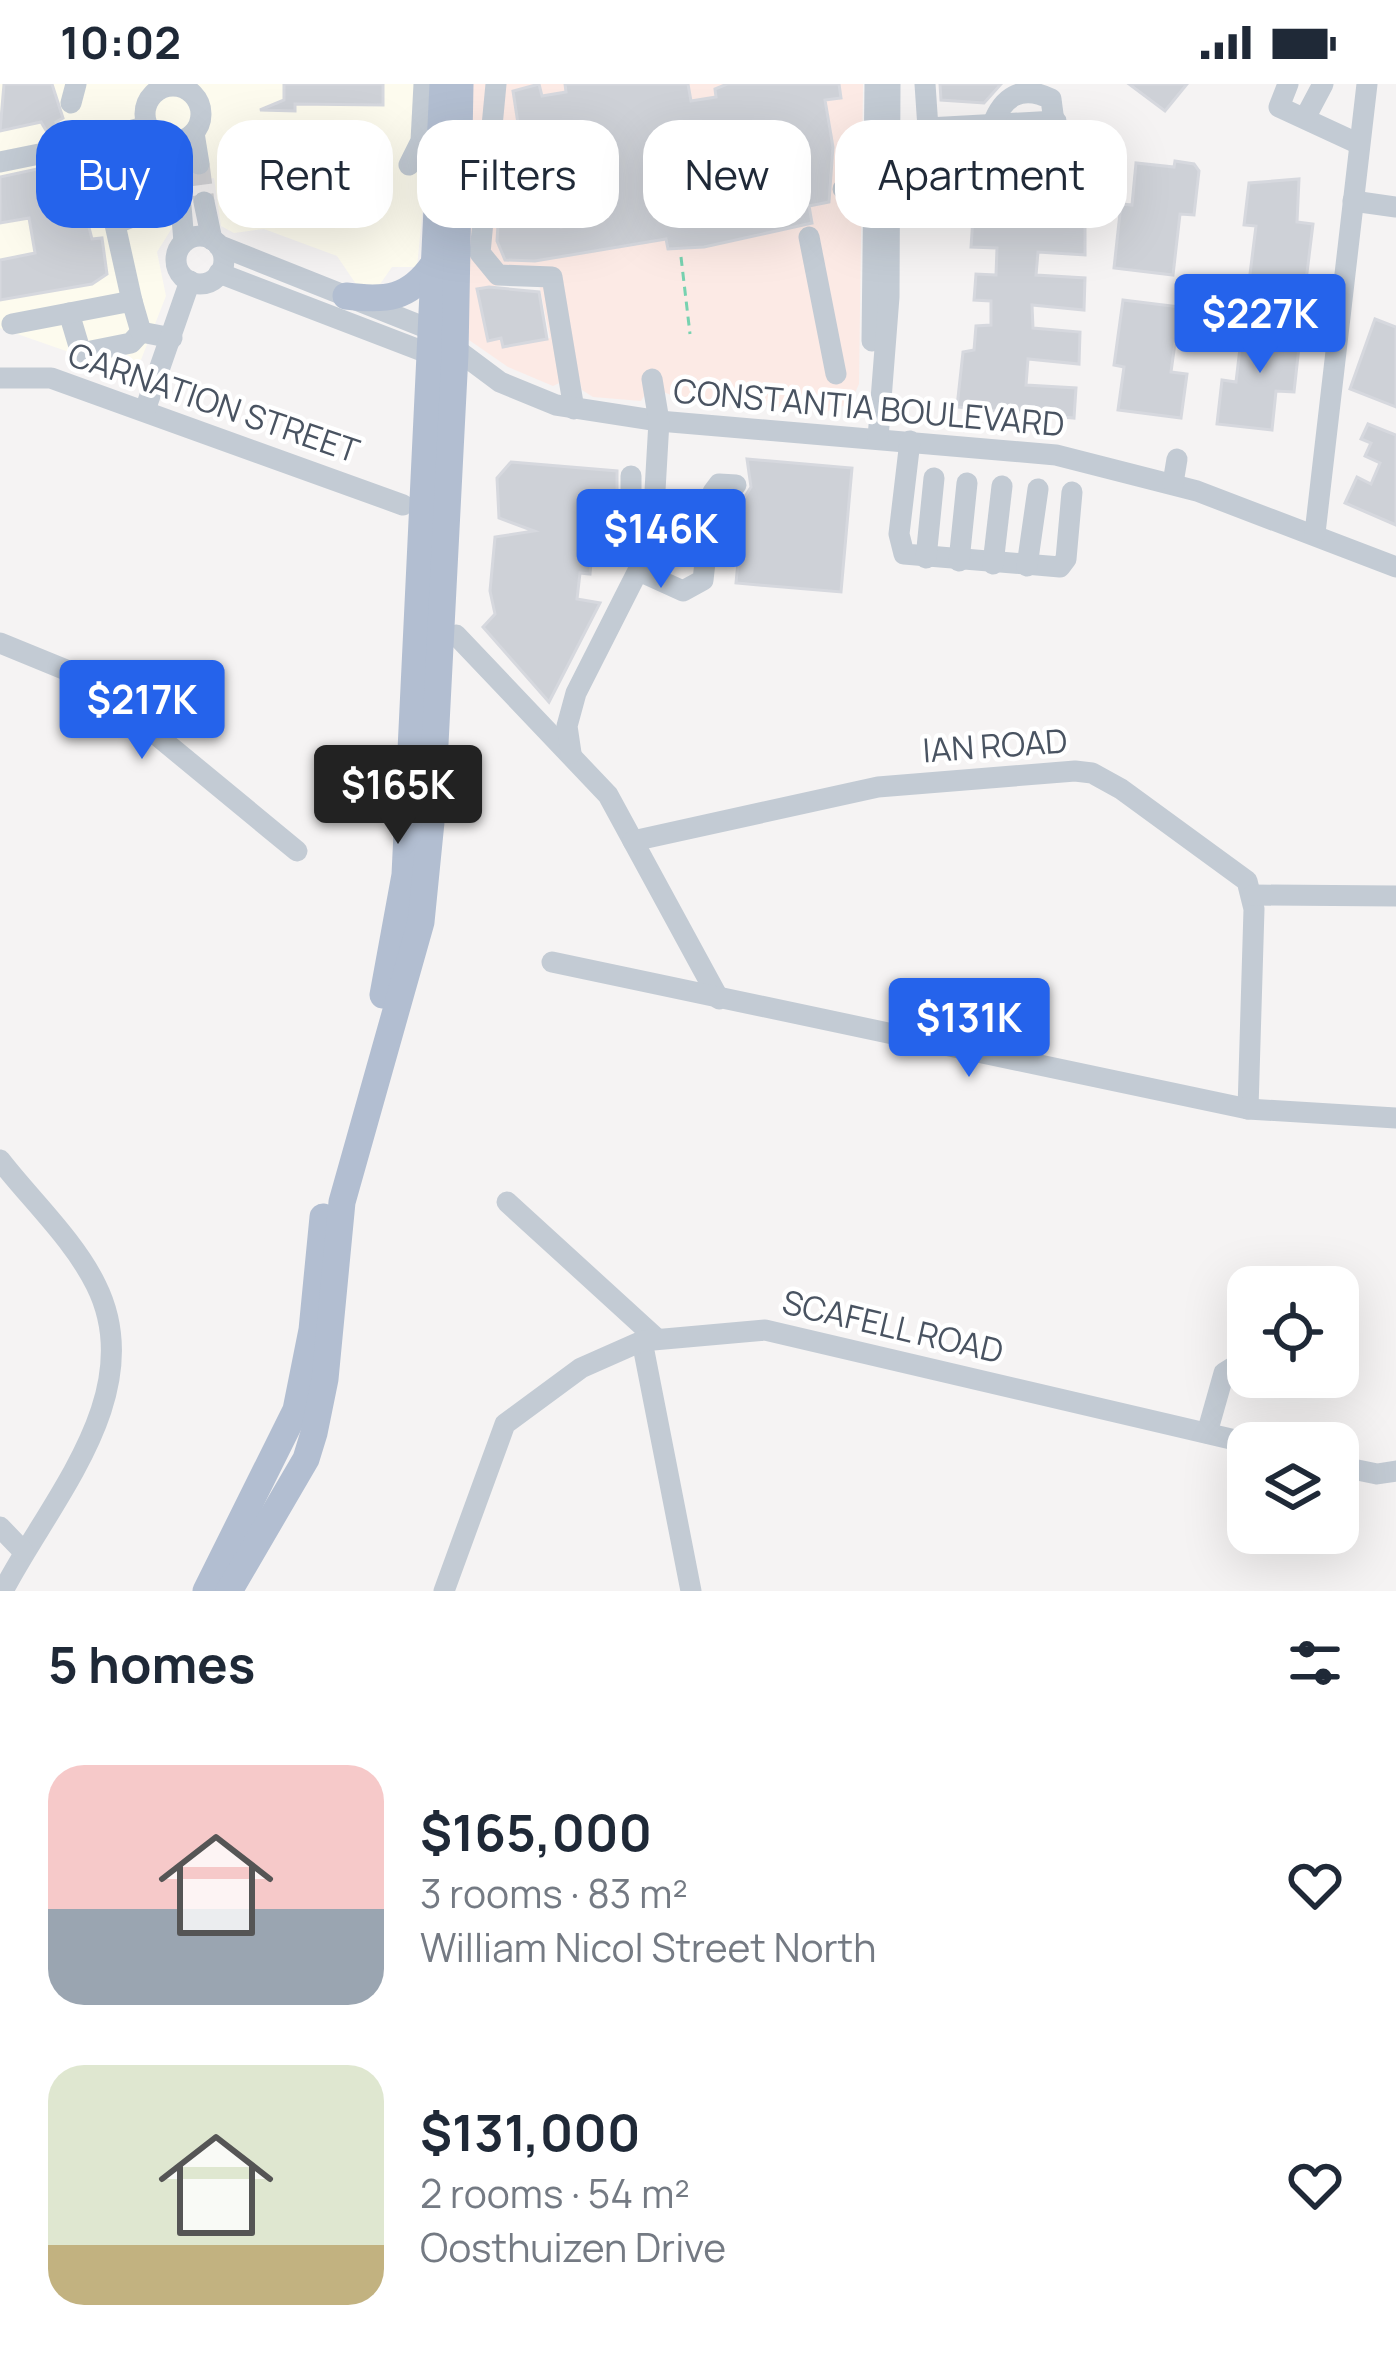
<!DOCTYPE html>
<meta charset="utf-8">
<style>
body{margin:0;font-family:Manrope,sans-serif;background:#f2f2f3;color:#1f2937;height:100vh;display:flex;flex-direction:column;font-size:45px;white-space:nowrap}
*{box-sizing:border-box;margin:0}
p{font-size:39px;color:#747a83}
.icon{flex:none;width:66px;height:66px;fill:none;stroke:currentColor;stroke-width:2;stroke-linecap:round;stroke-linejoin:round}
.map{position:relative;height:1507px;overflow:hidden}
.side{display:flex;flex-direction:column;background:#fff;flex:1}
.side>*{flex:none}
.top-card{position:absolute;left:36px;top:36px;width:1326px;height:108px;display:flex;gap:24px}
.fabs{position:absolute;left:1227px;top:1182px;display:grid;gap:24px}
.fabs a{display:grid;place-items:center;width:132px;height:132px;border-radius:24px;background:#fff;box-shadow:0 12px 48px #0002;font-size:60px}
.price{position:absolute;translate:-50% -102px;padding:0 27px;border-radius:12px;background:#2563eb;color:#fff;font-size:39px;line-height:78px;filter:drop-shadow(0 3px 6px #0008)}
.price::after{content:'';position:absolute;left:50%;top:72px;width:36px;height:27px;margin-left:-18px;background:inherit;clip-path:polygon(0 0,100% 0,50% 100%)}
.price.active{background:#222;color:#fff}
ul{padding:0;list-style:none}
li{display:flex;align-items:center;gap:36px;height:300px;padding:0 48px}
li span{display:grid;place-items:center;flex:none;width:336px;height:240px;border-radius:36px;color:#555}
li>.icon{margin-inline-start:auto}
span .icon{width:144px;height:144px;fill:#fffc;stroke-width:1}
li b{font-size:51px}
h2{display:flex;justify-content:space-between;align-items:center;height:144px;padding:0 48px;font-size:51px}
.tag{padding:0 42px;border-radius:36px;background:#fff;box-shadow:0 12px 48px #0002;font-size:42px;line-height:108px}
.tag.active{background:#2563eb;color:#fff}
.status{display:flex;justify-content:space-between;align-items:center;height:84px;padding:0 60px;background:#fff;direction:ltr}
.status svg{height:33px;fill:currentColor}
.map>svg:first-child{display:block}
</style>
<div class="status"><b>10:02</b><svg viewBox="0 0 49 12"><path d="M0 12V9h3v3zM5 12V6h3v6zM10 12V3h3v9zM15 12V0h3v12zM26 1h20v11H26zM47 4h2v5h-2z"/></svg></div>
<div class="map">
<svg width="1396" height="1507" viewBox="0 0 1396 1507">
<rect width="100%" height="100%" fill="#f5f3f3"/>
<polygon fill="#fdfbee" points="0,0 435,0 417,183 392,183 378,203 358,203 337,172 264,145 234,149 221,142 214,94 167,103 172,144 157,168 166,212 135,291 0,244"/>
<path fill="#fceae5" fill-rule="evenodd" d="M468,0H863L859,300L850,320L825,328L673,312L659,306L647,307L641,317L593,313L582,306L578,290L553,302L508,283L469,256ZM538,195L550,254L504,263L501,254L488,257L478,205Z"/>
<g fill="#ced1d7" stroke="#d6d8de" stroke-width="3" fill-rule="evenodd">
<polygon points="4,0 52,0 63,34 56,38 63,51 50,53 41,38 0,47"/>
<polygon points="284,0 383,0 383,21 295,20 295,27 260,26 284,16"/>
<path d="M539,0L542,12L566,8L565,0H688L691,17L716,13L715,5L727,0H839L841,14L825,16L833,63L829,118L809,122L812,139L704,163L668,165L666,155L535,177L505,176L497,157L499,124L529,119L523,80L503,83L505,62L521,59L513,7ZM588,103L595,137L561,143L555,109Z"/>
<polygon points="940,0 1001,0 984,19 941,16"/>
<polygon points="1129,0 1187,0 1165,27"/>
<polygon points="79,76 90,97 84,124 92,155 102,154 107,190 92,200 0,216 0,176 35,169 29,134 0,139 0,93"/>
<polygon points="1175,77 1194,80 1199,87 1194,131 1180,130 1173,191 1114,184 1121,120 1132,121 1136,79 1174,83"/>
<polygon points="1299,95 1297,138 1313,140 1305,205 1249,198 1256,142 1244,141 1249,99"/>
<polygon points="973,134 1085,141 1085,171 1038,168 1036,191 1085,194 1084,226 1032,221 1033,244 1080,248 1079,280 1028,275 1026,301 1076,304 1074,334 957,323 963,268 974,266 976,242 991,241 991,217 974,216 976,190 996,191 997,164 971,163"/>
<polygon points="489,203 539,208 547,255 503,263 501,254 488,257 477,205"/>
<polygon points="1123,216 1180,223 1171,288 1187,290 1181,334 1118,326 1124,283 1114,281"/>
<polygon points="1375,235 1396,243 1396,323 1350,305"/>
<polygon points="1243,239 1301,245 1294,308 1276,307 1272,346 1217,340 1222,296 1236,298"/>
<polygon points="1368,340 1396,351 1396,441 1345,419 1357,393 1371,400 1380,379 1365,372 1371,359 1361,355"/>
<polygon points="747,375 852,384 841,508 736,499 744,414 751,403"/>
<polygon points="511,378 617,387 617,438 595,438 590,490 580,489 577,515 600,519 549,618 483,543 495,530 490,507 495,453 534,447 499,434 497,394"/>
</g>
<g fill="none" stroke-linecap="round" stroke-linejoin="round">
<g stroke="#d3d3d6" stroke-width="21" stroke-dasharray="21 10" stroke-linecap="butt">
<polyline points="199,80 204,118"/>
<polyline points="174,84 181,122"/>
</g>
<polyline stroke="#77d2b0" stroke-width="3" stroke-dasharray="9 6" stroke-linecap="butt" points="681,173 690,250"/>
<g stroke="#c3cbd4" stroke-width="21">
<polyline points="496,0 480,169 498,191 552,193 574,325"/>
<polyline points="925,0 928,44 1056,37"/>
<polyline points="1288,0 1279,23 1359,60"/>
<circle cx="173" cy="30" r="28"/>
<polyline points="71,19 76,0"/>
<polyline points="1305,34 1323,0"/>
<path d="M992,42C1002,13 1021,0 1051,15L1061,91"/>
<polyline points="194,49 199,80"/>
<polyline points="96,55 132,217"/>
<polyline points="169,58 174,84"/>
<polyline points="71,63 147,42"/>
<polyline points="0,78 59,66"/>
<polyline points="409,81 421,57 424,0"/>
<polyline points="103,82 126,75 140,83 145,128 117,139"/>
<polyline points="912,83 1029,74"/>
<polyline points="843,105 885,104"/>
<polyline points="1353,117 1396,123"/>
<polyline points="204,118 212,156"/>
<polyline points="181,122 184,158"/>
<circle cx="200" cy="176" r="24"/>
<polyline points="809,153 836,290"/>
<polyline points="218,161 429,245 500,298 556,321 659,337 1056,371 1197,407 1396,483"/>
<polyline points="219,189 443,275"/>
<polyline points="69,229 81,269 131,259 141,248"/>
<polyline points="12,240 132,217 141,248 172,254"/>
<polyline points="872,257 875,0"/>
<polyline points="0,294 51,294 403,421"/>
<polyline points="145,326 190,197"/>
<polyline points="878,354 889,213 890,0"/>
<polyline points="910,357 899,450 904,470 1060,483 1066,475 1072,408"/>
<polyline points="631,392 631,433 638,440 655,441"/>
<polyline points="1173,399 1177,375"/>
<polyline points="1315,449 1367,0"/>
<polyline points="926,474 934,394"/>
<polyline points="959,477 967,399"/>
<polyline points="993,480 1002,402"/>
<polyline points="1027,482 1038,405"/>
<polyline points="639,487 683,507 703,496 713,408 719,400 736,401"/>
<polyline points="456,551 608,711 719,915"/>
<polyline points="0,559 71,588 103,607 297,767"/>
<polyline points="571,669 567,642 576,609 652,459 659,337 652,295"/>
<polyline points="633,757 878,703 1075,687 1092,689 1121,705 1247,797 1254,825 1248,1025"/>
<polyline points="1253,811 1396,812"/>
<polyline points="552,878 1248,1025 1396,1034"/>
<path d="M0,1076C31,1116 74,1156 96,1201C150,1309 50,1416 3,1507"/>
<polyline points="507,1118 656,1254"/>
<polyline points="642,1257 691,1507"/>
<polyline points="1207,1349 1224,1289 1248,1274"/>
<polyline points="1338,1382 1377,1390 1396,1387"/>
<polyline points="0,1443 23,1467"/>
<polyline points="444,1507 505,1340 581,1284 642,1257 765,1246 1248,1359"/>
</g>
<g stroke="#b2bed1" stroke-width="27">
<path d="M346,212C386,217 409,215 433,181"/>
<polyline points="383,911 405,791 443,0"/>
<polyline points="206,1507 296,1326 312,1246 323,1133"/>
<polyline points="229,1507 306,1375 314,1349 325,1295 342,1118 421,838 431,738 455,270 460,0"/>
</g>
</g>
<g text-anchor="middle" dominant-baseline="central" stroke-width="9" stroke-linejoin="round" paint-order="stroke">
<g font-size="33" fill="#495361" stroke="#fff">
<text transform="translate(214 318) rotate(19)">CARNATION STREET</text>
<text transform="translate(869 323) rotate(5)">CONSTANTIA BOULEVARD</text>
<text transform="translate(995 661) rotate(-4)">IAN ROAD</text>
<text transform="translate(893 1242) rotate(13)">SCAFELL ROAD</text>
</g>
</g>
</svg>
<div class="fabs">
<a><svg class="icon" aria-label="locate" viewBox="0 0 24 24"><circle cx="12" cy="12" r="6"/><path d="M12 2v4M12 18v4M2 12h4M18 12h4"/></svg></a>
<a><svg class="icon" aria-label="layers" viewBox="0 0 24 24"><path d="M12 4l9 5-9 5-9-5zM3 14l9 5 9-5"/></svg></a>
</div>
<b class="price" style="left:1260px;top:292px">$227K</b>
<b class="price" style="left:661px;top:507px">$146K</b>
<b class="price" style="left:142px;top:678px">$217K</b>
<b class="price active" style="left:398px;top:763px">$165K</b>
<b class="price" style="left:969px;top:996px">$131K</b>
<div class="top-card">
<a class="tag active">Buy</a>
<a class="tag">Rent</a>
<a class="tag">Filters</a>
<a class="tag">New</a>
<a class="tag">Apartment</a>
</div>
</div>
<section class="side">
<h2>5 homes<svg class="icon" aria-label="filters" viewBox="0 0 24 24"><path d="M4 7h16M4 17h16"/><circle cx="9" cy="7" r="2"/><circle cx="15" cy="17" r="2"/></svg></h2>
<ul>
<li><span style="background:linear-gradient(#f6c9c9 60%,#9aa5b1 0)"><svg class="icon" aria-label="home" viewBox="0 0 24 24"><path d="M3 11l9-7 9 7M6 9v11h12V9"/></svg></span><div><b>$165,000</b><p>3 rooms · 83 m²</p><p>William Nicol Street North</p></div><svg class="icon" aria-label="heart" viewBox="0 0 24 24"><path d="M12 20l-8-8c-3-5 5-10 8-4 3-6 11-1 8 4z"/></svg></li>
<li><span style="background:linear-gradient(#dfe7d0 75%,#c2b280 0)"><svg class="icon" aria-label="home" viewBox="0 0 24 24"><path d="M3 11l9-7 9 7M6 9v11h12V9"/></svg></span><div><b>$131,000</b><p>2 rooms · 54 m²</p><p>Oosthuizen Drive</p></div><svg class="icon" aria-label="heart" viewBox="0 0 24 24"><path d="M12 20l-8-8c-3-5 5-10 8-4 3-6 11-1 8 4z"/></svg></li>
</ul>
</section>
